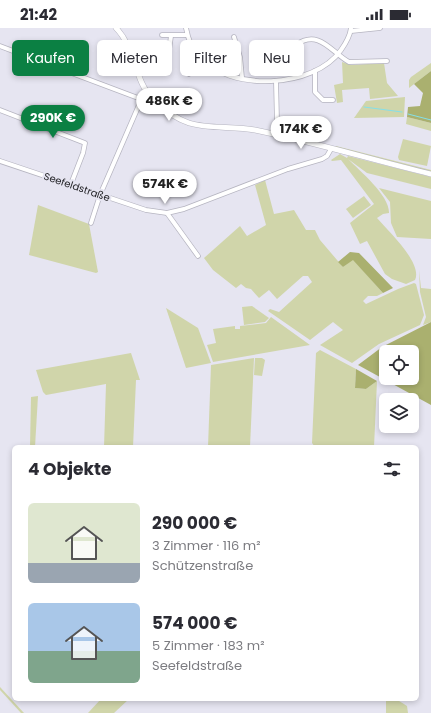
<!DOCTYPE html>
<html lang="de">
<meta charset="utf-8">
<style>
body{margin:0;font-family:Poppins,sans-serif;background:#f7f7f7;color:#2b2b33;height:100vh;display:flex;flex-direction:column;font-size:15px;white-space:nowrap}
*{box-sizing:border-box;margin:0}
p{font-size:13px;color:#7c7c81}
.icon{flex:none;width:22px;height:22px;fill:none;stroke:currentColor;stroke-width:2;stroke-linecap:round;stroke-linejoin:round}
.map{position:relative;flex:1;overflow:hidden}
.side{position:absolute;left:12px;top:417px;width:407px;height:256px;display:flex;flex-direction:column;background:#fff;border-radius:6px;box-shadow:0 2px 6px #0003}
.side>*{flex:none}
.top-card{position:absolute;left:12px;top:12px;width:407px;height:36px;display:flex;gap:8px}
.tools{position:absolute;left:379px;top:317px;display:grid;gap:8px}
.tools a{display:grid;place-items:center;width:40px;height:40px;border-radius:6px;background:#fff;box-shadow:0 2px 6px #0003;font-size:20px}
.price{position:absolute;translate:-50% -34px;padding:0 9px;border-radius:14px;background:#fff;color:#222;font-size:13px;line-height:26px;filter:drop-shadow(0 1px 2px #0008)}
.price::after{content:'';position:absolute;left:50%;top:24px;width:12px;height:9px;margin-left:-6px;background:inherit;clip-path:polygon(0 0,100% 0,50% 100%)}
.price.selected{background:#0b8043;color:#fff}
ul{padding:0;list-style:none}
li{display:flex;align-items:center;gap:12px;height:100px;padding:0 16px}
li span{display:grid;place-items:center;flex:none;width:112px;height:80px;border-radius:6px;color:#555}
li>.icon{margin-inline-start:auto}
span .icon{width:48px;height:48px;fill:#fffc;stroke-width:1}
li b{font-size:17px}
h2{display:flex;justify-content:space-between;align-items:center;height:48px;padding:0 16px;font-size:17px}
.pill{padding:0 14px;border-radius:6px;background:#fff;box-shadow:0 2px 6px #0003;font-size:14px;line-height:36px}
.pill.selected{background:#0b8043;color:#fff}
.status{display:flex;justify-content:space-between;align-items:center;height:28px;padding:0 20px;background:#fff;direction:ltr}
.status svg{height:11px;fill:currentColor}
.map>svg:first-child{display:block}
</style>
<div class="status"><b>21:42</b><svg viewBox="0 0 49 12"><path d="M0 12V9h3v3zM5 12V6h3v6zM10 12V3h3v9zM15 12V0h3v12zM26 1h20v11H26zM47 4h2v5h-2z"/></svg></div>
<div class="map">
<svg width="431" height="685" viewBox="0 0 431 685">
<rect width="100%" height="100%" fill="#e6e5f1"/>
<g fill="#d0d5aa">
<polygon points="342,34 351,37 384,35 387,55 398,68 370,71 369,60 342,62 343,74 337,75 334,57 343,55"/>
<polygon points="431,35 431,43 409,60 409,52 411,49"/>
<polygon points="405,69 404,89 354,90 366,73"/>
<polygon points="407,89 431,95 431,103 406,96"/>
<polygon points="403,111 431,118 427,138 399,132 398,129"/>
<polygon points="336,118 431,142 431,144 335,119"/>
<path d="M340,126L347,130L348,128L431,149V161L367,145L348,131C360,143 390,168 389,185L383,186L377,190C388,203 423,235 415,252L406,256L392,251L385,246L367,213L360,216L350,195L374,176L341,132L332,133L331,132Z"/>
<polygon points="265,152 274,186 294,182 306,202 315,202 320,212 343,239 353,231 383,265 377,268 368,268 363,273 366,276 398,261 414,255 416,256 424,287 420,297 379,316 352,335 320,317 343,302 333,294 310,312 268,283 270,281 279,284 312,254 308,248 303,248 277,271 269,262 259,270 251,261 246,260 241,256 236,260 213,242 204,230 240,198 247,208 266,197 255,157"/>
<polygon points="379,160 431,173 431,211 397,209 391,195 390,174"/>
<polygon points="364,168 371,177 353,190 346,181"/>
<polygon points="38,177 89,196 98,244 96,245 29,227"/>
<polygon points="419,242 421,260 431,261 431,294 423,297 426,289 420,264"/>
<polygon points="252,278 269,290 265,294 244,297 242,279"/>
<polygon points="166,280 198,300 211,335 186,340"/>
<polygon points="271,289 310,317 213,334 207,317 216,315 213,301 235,298 235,301 240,301 240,298 266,295"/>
<polygon points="320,322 356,341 355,360 366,361 377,353 374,419 315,419 312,415 316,325"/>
<polygon points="131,325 140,352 136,352 133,419 104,419 106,356 46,367 43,364 36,342"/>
<polygon points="254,330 250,419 208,419 211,337"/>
<polygon points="255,330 262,330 265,332 262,348 254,347"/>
<polygon points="38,368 35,419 30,419 31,369"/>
<polygon points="0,659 24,685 21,685 0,662"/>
<polygon points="101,671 129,671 114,685 88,685"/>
<polygon points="386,671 396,671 407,678 408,685 386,685"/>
</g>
<g fill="#aab06f" fill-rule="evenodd">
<polygon points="431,43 431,95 407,89 408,79 420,78 423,65 414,56"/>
<polygon points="350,224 359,225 393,260 383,265 353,232 343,239 338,234"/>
<path d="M431,294V377L358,337L382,319ZM386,324H412V350H386Z"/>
<polygon points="356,341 377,353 366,361 355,360"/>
</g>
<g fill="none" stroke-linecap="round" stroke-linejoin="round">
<g stroke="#85e0e9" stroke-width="1">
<polyline points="364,79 402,84"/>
<polyline points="408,86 431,92"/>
</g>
<defs>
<g id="minor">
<path d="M186,0C188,10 191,20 198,28C229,64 314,61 341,22C346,15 350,8 351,0"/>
<polyline points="351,3 380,0"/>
<polyline points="162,7 187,7"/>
<polyline points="234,9 240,29 242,50"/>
<path d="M296,17C319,0 332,25 349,34L387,33"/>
<polyline points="0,18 138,70 149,66"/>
<polyline points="169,22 171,8"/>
<polyline points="315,43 315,64 323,72 333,72"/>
<polyline points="189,46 202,32"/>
<polyline points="0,82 85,115 83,125 71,156"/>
<polyline points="275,106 277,94 276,53"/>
<polyline points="0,133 146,182 167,185 184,181 288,141 322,131 327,128 331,121"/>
<polyline points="167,185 198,228"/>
<polyline points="91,195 100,167 142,70"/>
</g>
<path id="major" d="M116,0C135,19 134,52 153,72C163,81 177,91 189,95C208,101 234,98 255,102C314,114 372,132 431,146"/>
</defs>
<use href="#minor" stroke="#b6b5c1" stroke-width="5.5"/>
<use href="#major" stroke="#b6b5c1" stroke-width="6"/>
<use href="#minor" stroke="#fff" stroke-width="4"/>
<use href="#major" stroke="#fff" stroke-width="5"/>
</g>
<g text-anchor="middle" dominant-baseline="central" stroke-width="4" stroke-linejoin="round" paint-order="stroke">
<g font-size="10" fill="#222226" stroke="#e6e5f1">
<text transform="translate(77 159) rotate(19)">Seefeldstraße</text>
</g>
</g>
</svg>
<div class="tools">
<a><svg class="icon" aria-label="locate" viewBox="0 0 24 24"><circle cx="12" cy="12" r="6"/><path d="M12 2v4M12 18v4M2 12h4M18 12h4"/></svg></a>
<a><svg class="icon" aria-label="layers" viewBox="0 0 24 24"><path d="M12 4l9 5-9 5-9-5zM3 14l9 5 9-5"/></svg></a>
</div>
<b class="price" style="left:169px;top:94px">486K €</b>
<b class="price selected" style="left:53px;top:111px">290K €</b>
<b class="price" style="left:301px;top:122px">174K €</b>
<b class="price" style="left:165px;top:177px">574K €</b>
<div class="top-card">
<a class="pill selected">Kaufen</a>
<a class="pill">Mieten</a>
<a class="pill">Filter</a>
<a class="pill">Neu</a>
</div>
<section class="side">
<h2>4 Objekte<svg class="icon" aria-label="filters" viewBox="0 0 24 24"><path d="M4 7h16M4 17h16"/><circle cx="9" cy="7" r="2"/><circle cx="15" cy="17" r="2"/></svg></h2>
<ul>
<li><span style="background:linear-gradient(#dfe7d0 75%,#9aa5b1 0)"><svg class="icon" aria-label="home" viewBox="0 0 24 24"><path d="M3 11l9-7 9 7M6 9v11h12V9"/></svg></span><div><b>290 000 €</b><p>3 Zimmer · 116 m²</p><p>Schützenstraße</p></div></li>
<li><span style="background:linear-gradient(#a9c7e8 60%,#7fa58c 0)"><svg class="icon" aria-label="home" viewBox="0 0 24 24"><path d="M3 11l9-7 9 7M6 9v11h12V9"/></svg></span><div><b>574 000 €</b><p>5 Zimmer · 183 m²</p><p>Seefeldstraße</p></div></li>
</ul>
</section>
</div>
